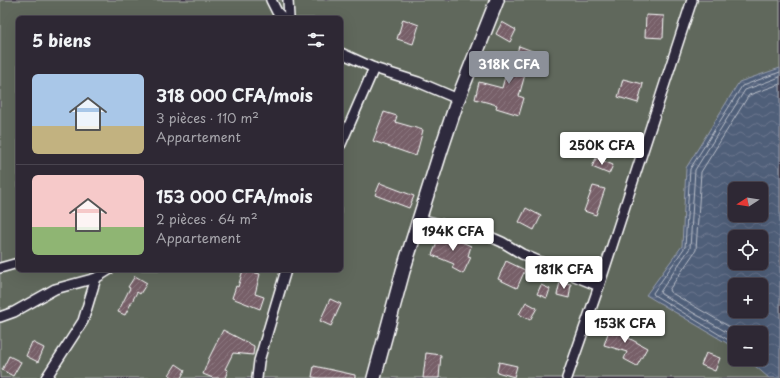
<!DOCTYPE html>
<html lang="fr">
<meta charset="utf-8">
<style>
body{margin:0;font-family:"Playpen Sans",sans-serif;background:#36303c;color:#f1f3f6;height:100vh;display:flex;flex-direction:column;font-size:15px;white-space:nowrap}
*{box-sizing:border-box;margin:0}
p{font-size:13px;color:#a7a6ac}
.icon{flex:none;width:22px;height:22px;fill:none;stroke:currentColor;stroke-width:2;stroke-linecap:round;stroke-linejoin:round}
.map{position:relative;flex:1;overflow:hidden}
.side{position:absolute;left:16px;top:16px;width:327px;height:256px;display:flex;flex-direction:column;background:#2e2834;border-radius:6px;box-shadow:0 4px 16px #0002,0 0 0 1px #49444f}
.side>*{flex:none}
.needle{width:26px;rotate:258deg}
.buttons{position:absolute;left:728px;top:182px;display:grid;gap:8px}
.buttons a{display:grid;place-items:center;width:40px;height:40px;border-radius:6px;background:#2e2834;box-shadow:0 4px 16px #0002,0 0 0 1px #49444f;font-size:20px}
.price{position:absolute;translate:-50% -34px;padding:0 9px;border-radius:4px;background:#fff;color:#222;font-size:13px;line-height:26px;filter:drop-shadow(0 1px 2px #0008)}
.price::after{content:'';position:absolute;left:50%;top:24px;width:12px;height:9px;margin-left:-6px;background:inherit;clip-path:polygon(0 0,100% 0,50% 100%)}
.price.on{background:#8c9099;color:#fff}
ul{padding:0;list-style:none}
li{display:flex;align-items:center;gap:12px;height:100px;padding:0 16px}
li+li{border-top:1px solid #49444f}
li span{display:grid;place-items:center;flex:none;width:112px;height:80px;border-radius:6px;color:#555}
li>.icon{margin-inline-start:auto}
span .icon{width:48px;height:48px;fill:#fffc;stroke-width:1}
li b{font-size:17px}
h2{display:flex;justify-content:space-between;align-items:center;height:48px;padding:0 16px;font-size:17px}
.map>svg:first-child{display:block}
</style>
<div class="map">
<svg width="780" height="378" viewBox="0 0 780 378">
<defs>
<pattern id="water-waves" width="16" height="10" patternUnits="userSpaceOnUse"><rect width="16" height="10" fill="#505e79"/><path d="M0 5q4-4 8 0t8 0" fill="none" stroke="#6a768d"/></pattern>
<pattern id="building-hatch" width="6" height="6" patternUnits="userSpaceOnUse"><rect width="6" height="6" fill="#775f68"/><path d="M-1 1l2-2M0 6l6-6M5 7l2-2" fill="none" stroke="#8b777f"/></pattern>
</defs>
<rect width="100%" height="100%" fill="#3d3546"/>
<filter id="ink" filterUnits="userSpaceOnUse"><feTurbulence type="fractalNoise" baseFrequency=".025" numOctaves="2"/><feDisplacementMap in="SourceGraphic" scale="8" xChannelSelector="R" yChannelSelector="G"/><feConvolveMatrix kernelMatrix="1 2 1 2 8 2 1 2 1" color-interpolation-filters="sRGB"/></filter>
<g filter="url(#ink)">
<path fill="#61685c" stroke="#b0b4ae" fill-rule="evenodd" d="M0,0H780V378H0ZM18,18H341V270H18ZM735,189H761V215H735ZM735,237H761V263H735ZM735,285H761V311H735ZM735,333H761V359H735Z"/>
<path fill="url(#water-waves)" stroke="#969eaf" fill-rule="evenodd" d="M780,68V378H769L747,359H761V333H735V349L730,345L646,295L682,246L686,168L739,82ZM735,189H761V215H735ZM735,237H761V263H735ZM735,285H761V311H735Z"/>
<g fill="none" stroke-linecap="round" stroke-linejoin="round">
<g stroke="#b9bfc9" stroke-width="1">
<polyline points="740,333 670,292 669,290 696,250 701,172 749,95 780,84"/>
<polyline points="735,337 661,294 660,292 690,248 695,170 745,90 780,77"/>
<polyline points="735,344 654,295 653,293 685,247 690,169 742,86 780,72"/>
</g>
</g>
<g fill="url(#building-hatch)" stroke="#fff">
<polygon points="646,15 664,16 663,38 645,37"/>
<polygon points="403,19 419,25 413,44 397,39"/>
<polygon points="502,22 516,30 510,42 496,34"/>
<polygon points="519,46 535,52 530,68 527,67 519,96 524,98 519,115 496,108 497,105 475,99 479,82 502,88 507,69 512,70"/>
<polygon points="623,79 643,84 638,103 618,97"/>
<polygon points="384,112 397,116 395,122 423,130 416,156 373,141"/>
<polygon points="606,137 613,141 606,153 599,149"/>
<polygon points="596,158 613,165 609,174 592,167"/>
<polygon points="380,183 414,196 409,208 375,195"/>
<polygon points="593,186 605,189 596,215 584,211"/>
<polygon points="526,208 541,216 534,230 519,222"/>
<polygon points="441,233 471,246 468,256 471,257 463,274 452,268 454,264 432,255"/>
<polygon points="506,261 525,270 517,288 498,279"/>
<polygon points="243,270 260,274 255,294 264,297 260,309 232,298 236,286 238,287"/>
<polygon points="135,276 147,283 140,294 137,292 125,315 118,312 130,288 128,287"/>
<polygon points="560,282 571,284 569,298 557,295"/>
<polygon points="541,285 550,289 547,298 537,294"/>
<polygon points="330,299 341,304 331,326 320,321"/>
<polygon points="526,302 537,308 530,320 519,314"/>
<polygon points="611,324 627,329 625,336 647,348 637,366 624,359 627,352 604,345"/>
<polygon points="223,330 254,346 253,355 233,353 225,369 228,370 225,378 213,378 203,374 209,358"/>
<polygon points="32,342 44,348 38,362 26,356"/>
<polygon points="426,353 441,355 439,378 423,378"/>
<polygon points="706,353 720,358 715,371 701,365"/>
<polygon points="9,356 21,362 13,376 2,370"/>
<polygon points="499,362 517,366 514,377 497,372"/>
<polygon points="176,364 185,370 181,378 175,378 169,375"/>
<polygon points="314,366 355,375 355,378 319,378 312,377"/>
</g>
<g fill="none" stroke-linecap="round" stroke-linejoin="round">
<defs>
<g id="street">
<polyline points="271,0 277,12 283,18"/>
<polyline points="288,0 289,18"/>
<polyline points="341,53 374,68 418,82 458,99"/>
<polyline points="341,144 374,68"/>
<polyline points="419,219 486,235 502,242 522,254 555,268 599,286"/>
<polyline points="0,268 18,263"/>
<polyline points="0,317 14,312 55,289 96,278"/>
<polyline points="46,378 83,321 96,278 109,270"/>
<polyline points="257,378 259,361 286,270"/>
<polyline points="567,378 599,286 692,0"/>
</g>
<polyline id="secondary" points="374,378 403,271 441,150 458,99 497,0"/>
</defs>
<use href="#street" stroke="#fff" stroke-width="12"/>
<use href="#secondary" stroke="#fff" stroke-width="16"/>
<use href="#street" stroke="#2f2a3d" stroke-width="9"/>
<use href="#secondary" stroke="#2f2a3d" stroke-width="13"/>
</g>
</g>
</svg>
<div class="buttons">
<a><svg class="needle" viewBox="-14 -14 28 28"><path d="M0-13l5 13h-10z" fill="#e53935"/><path d="M0 13l5-13h-10z" fill="#a7a6ac"/></svg></a>
<a><svg class="icon" aria-label="locate" viewBox="0 0 24 24"><circle cx="12" cy="12" r="6"/><path d="M12 2v4M12 18v4M2 12h4M18 12h4"/></svg></a>
<a>+</a>
<a>−</a>
</div>
<b class="price on" style="left:509px;top:85px">318K CFA</b>
<b class="price" style="left:602px;top:166px">250K CFA</b>
<b class="price" style="left:453px;top:252px">194K CFA</b>
<b class="price" style="left:564px;top:290px">181K CFA</b>
<b class="price" style="left:625px;top:344px">153K CFA</b>
<section class="side">
<h2>5 biens<svg class="icon" aria-label="filters" viewBox="0 0 24 24"><path d="M4 7h16M4 17h16"/><circle cx="9" cy="7" r="2"/><circle cx="15" cy="17" r="2"/></svg></h2>
<ul>
<li><span style="background:linear-gradient(#a9c7e8 65%,#c2b280 0)"><svg class="icon" aria-label="home" viewBox="0 0 24 24"><path d="M3 11l9-7 9 7M6 9v11h12V9"/></svg></span><div><b>318 000 CFA/mois</b><p>3 pièces · 110 m²</p><p>Appartement</p></div></li>
<li><span style="background:linear-gradient(#f6c9c9 65%,#8fb573 0)"><svg class="icon" aria-label="home" viewBox="0 0 24 24"><path d="M3 11l9-7 9 7M6 9v11h12V9"/></svg></span><div><b>153 000 CFA/mois</b><p>2 pièces · 64 m²</p><p>Appartement</p></div></li>
</ul>
</section>
</div>
